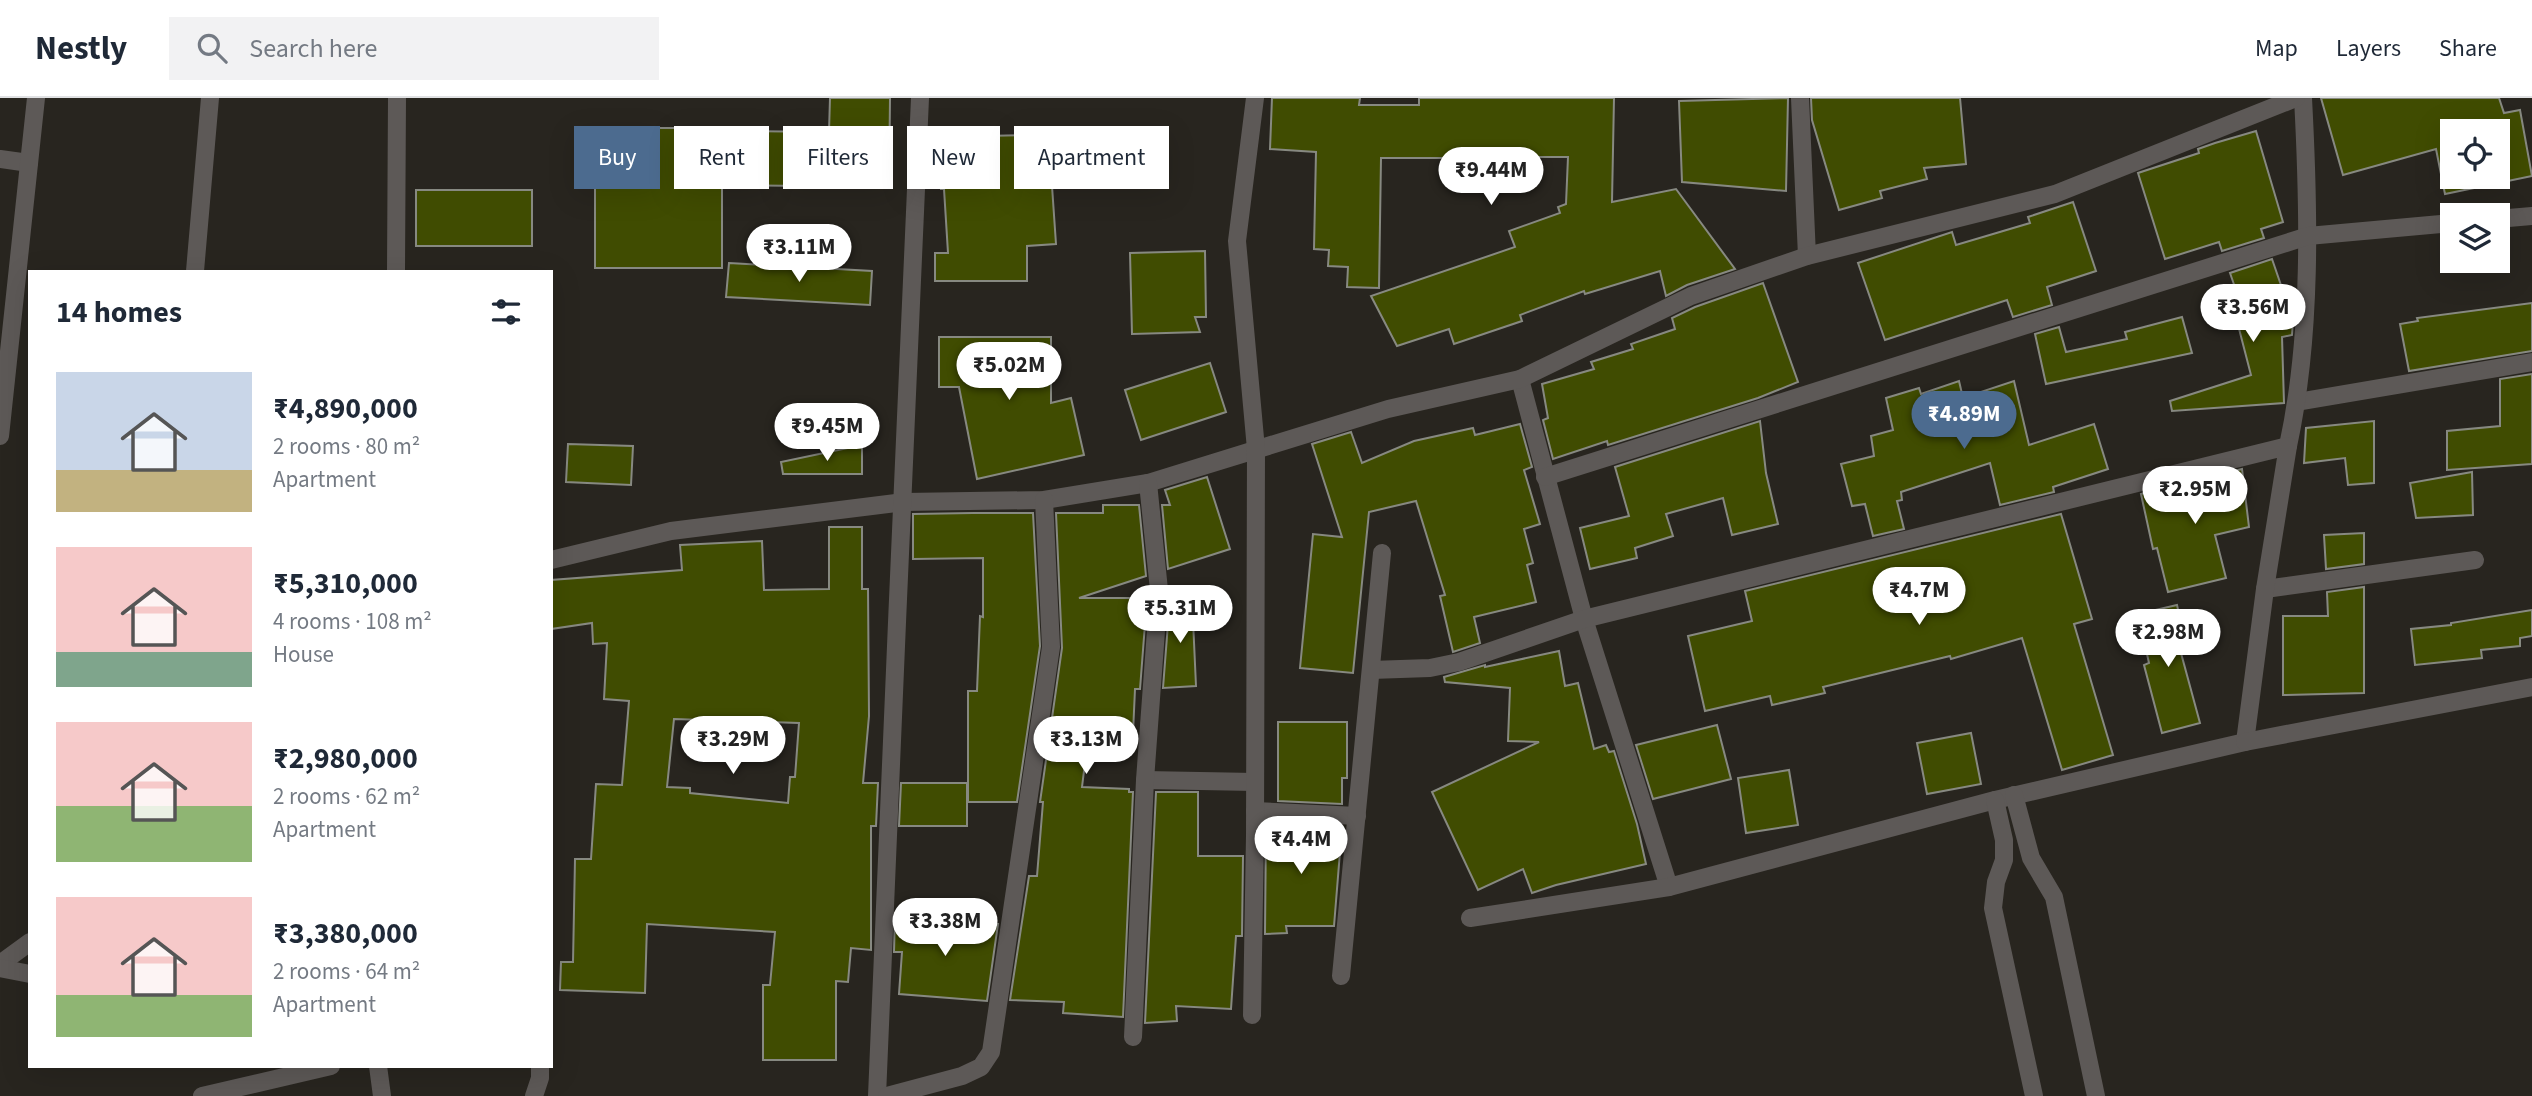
<!DOCTYPE html>
<meta charset="utf-8">
<style>
body{margin:0;font-family:"Source Sans 3",sans-serif;background:#f2f2f3;color:#1f2937;height:100vh;display:flex;flex-direction:column;font-size:26px;white-space:nowrap}
*{box-sizing:border-box;margin:0}
p{font-size:23px;color:#747a83}
.icon{flex:none;width:38px;height:38px;fill:none;stroke:currentColor;stroke-width:2;stroke-linecap:round;stroke-linejoin:round}
.map{position:relative;flex:1;overflow:hidden}
.drawer{position:absolute;left:28px;top:172px;width:525px;height:798px;display:flex;flex-direction:column;background:#fff;border-radius:0px;box-shadow:0 7px 28px #0002}
.drawer>*{flex:none}
.guide{position:absolute;left:574px;top:28px;width:665px;height:63px;display:flex;gap:14px}
.fabs{position:absolute;left:2440px;top:21px;display:grid;gap:14px}
.fabs a{display:grid;place-items:center;width:70px;height:70px;border-radius:0px;background:#fff;box-shadow:0 7px 28px #0002;font-size:35px}
.price{position:absolute;translate:-50% -60px;padding:0 16px;border-radius:24px;background:#fff;color:#222;font-size:23px;line-height:46px;filter:drop-shadow(0 2px 4px #0008)}
.price::after{content:'';position:absolute;left:50%;top:42px;width:21px;height:16px;margin-left:-10px;background:inherit;clip-path:polygon(0 0,100% 0,50% 100%)}
.price.current{background:#4c6b8f;color:#fff}
ul{padding:0;list-style:none}
li{display:flex;align-items:center;gap:21px;height:175px;padding:0 28px}
li span{display:grid;place-items:center;flex:none;width:196px;height:140px;border-radius:0px;color:#555}
li>.icon{margin-inline-start:auto}
span .icon{width:84px;height:84px;fill:#fffc;stroke-width:1}
li b{font-size:30px}
h2{display:flex;justify-content:space-between;align-items:center;height:84px;padding:0 28px;font-size:30px}
.tag{padding:0 24px;border-radius:0px;background:#fff;box-shadow:0 7px 28px #0002;font-size:24px;line-height:63px}
.tag.current{background:#4c6b8f;color:#fff}
header{display:flex;align-items:center;gap:42px;box-sizing:border-box;height:98px;padding:0 35px;background:#fff;border-bottom:2px solid #e0e1e3}
header strong{font-size:33px}
nav{display:flex;gap:38px;margin-inline-start:auto;font-size:24px}
.search{width:490px;height:63px;background:#f2f2f3;display:flex;align-items:center;gap:18px;box-sizing:border-box;padding:0 24px;border-radius:0px;color:#747a83;font-size:26px}
.map>svg:first-child{display:block}
</style>
<header>
<strong>Nestly</strong>
<div class="search"><svg class="icon" aria-label="search" viewBox="0 0 24 24"><circle cx="10" cy="10" r="6"/><path d="M15 15l6 6"/></svg>Search here</div>
<nav><a>Map</a><a>Layers</a><a>Share</a></nav>
</header>
<div class="map">
<svg width="2532" height="998" viewBox="0 0 2532 998">
<rect width="100%" height="100%" fill="#28251f"/>
<g fill="#404c01" stroke="#878981" stroke-width="2" fill-rule="evenodd">
<polygon points="830,0 890,0 889,89 722,87 722,170 595,170 595,30 722,30 722,33 829,34"/>
<polygon points="1272,0 1360,0 1359,7 1419,7 1419,0 1614,0 1612,104 1676,91 1735,171 1687,187 1666,198 1660,173 1585,196 1584,193 1520,217 1522,223 1454,246 1449,231 1397,248 1371,198 1515,149 1509,133 1560,115 1558,109 1566,106 1568,59 1496,59 1496,70 1453,72 1453,60 1381,60 1379,190 1347,189 1348,169 1328,168 1329,152 1314,151 1316,54 1270,51"/>
<polygon points="1788,0 1786,93 1682,84 1679,3"/>
<polygon points="1811,0 1960,0 1966,66 1924,70 1927,81 1880,93 1882,100 1839,112 1812,22"/>
<path d="M2321,0H2499L2504,15L2520,12L2532,78L2445,96L2436,51L2343,77ZM2452,33H2497V79H2452Z"/>
<polygon points="2256,33 2283,124 2261,131 2264,140 2222,153 2219,144 2165,161 2138,75 2199,55 2198,51 2215,45"/>
<polygon points="1080,36 1081,87 1052,88 1056,146 1027,148 1027,183 935,183 935,155 948,155 944,91 941,91 939,39"/>
<rect x="416" y="92" width="116" height="56"/>
<polygon points="2073,104 2096,173 2047,189 2052,207 2013,219 2007,202 1885,242 1858,165 1952,134 1956,147 2030,125 2028,119"/>
<polygon points="1205,153 1206,219 1195,219 1200,234 1132,236 1130,155"/>
<polygon points="2272,161 2293,222 2292,237 2282,239 2284,305 2172,313 2170,303 2251,277 2237,223 2246,221 2230,175"/>
<polygon points="729,165 872,173 870,207 726,199"/>
<polygon points="1763,185 1798,284 1758,300 1608,347 1607,343 1553,361 1543,322 1548,320 1542,286 1594,271 1591,264 1633,251 1631,246 1675,231 1672,220 1695,209"/>
<polygon points="2532,205 2532,253 2409,273 2400,226 2418,223 2417,220"/>
<polygon points="2182,219 2192,255 2046,286 2035,236 2059,229 2066,254 2127,241 2125,234"/>
<polygon points="939,239 1051,239 1051,305 1071,300 1084,357 977,381 959,289 939,289"/>
<polygon points="1210,265 1226,314 1141,342 1125,292"/>
<polygon points="2532,276 2532,366 2447,372 2447,333 2500,328 2500,281"/>
<polygon points="1959,283 1963,300 2014,283 2029,347 2094,326 2108,371 2053,389 2054,394 2000,407 1990,365 1901,394 1902,402 1897,403 1904,431 1873,438 1865,406 1852,408 1841,366 1874,358 1871,338 1893,332 1886,300 1919,290 1921,296"/>
<polygon points="1760,323 1766,375 1778,426 1732,437 1723,400 1666,416 1673,438 1635,450 1637,460 1590,471 1580,430 1629,418 1615,369"/>
<polygon points="2374,323 2374,385 2348,387 2345,360 2304,365 2306,330"/>
<polygon points="1520,326 1532,369 1524,372 1540,426 1524,431 1533,465 1527,467 1536,504 1474,519 1480,545 1453,554 1440,498 1445,497 1416,403 1369,414 1353,575 1300,570 1313,436 1342,439 1312,346 1351,334 1362,365 1414,343 1473,330 1475,337"/>
<polygon points="568,346 633,348 631,387 566,384"/>
<polygon points="862,347 862,376 783,376 781,364"/>
<polygon points="2242,371 2249,429 2215,437 2226,480 2168,494 2157,450 2153,451 2141,396"/>
<polygon points="2472,374 2473,417 2416,420 2410,385"/>
<polygon points="1207,379 1230,451 1168,471 1162,407 1170,407 1165,392"/>
<polygon points="1103,407 1139,407 1146,478 1079,500 1147,500 1140,591 1135,591 1133,635 1089,633 1082,689 1129,691 1129,694 1133,694 1123,919 1063,915 1064,904 1010,902 1029,778 1037,778 1043,704 1040,704 1062,550 1056,415 1103,415"/>
<polygon points="973,415 1033,415 1040,548 1017,704 968,704 968,593 977,593 980,518 983,519 983,460 913,461 913,416"/>
<polygon points="2061,416 2092,521 2074,526 2113,657 2062,672 2022,540 1951,561 1950,558 1823,589 1825,595 1772,607 1770,598 1705,613 1688,538 1752,523 1745,493"/>
<path d="M829,429H862V491H868L869,618L863,685H878L876,728H871V852L851,850L848,884L836,883V962H763V887H770L775,834L647,826L645,895L560,892L561,864H573L575,761H591L596,686L622,687L629,603L604,601L607,545L593,546L592,525L551,531V482L682,472L680,447L762,443L764,492L829,491ZM674,621L799,625L795,679H790L788,705L690,695V690L667,689Z"/>
<polygon points="2364,435 2364,466 2326,471 2324,437"/>
<polygon points="2364,489 2364,595 2283,597 2283,518 2328,518 2327,494"/>
<polygon points="1170,500 1192,500 1196,588 1163,590"/>
<polygon points="2177,507 2185,543 2178,544 2200,625 2162,635 2144,567 2149,565 2138,516"/>
<polygon points="2532,512 2532,538 2520,540 2520,548 2481,552 2482,560 2415,567 2411,531 2451,527 2451,525"/>
<polygon points="1559,553 1565,588 1578,585 1594,651 1606,647 1609,654 1614,653 1637,726 1646,766 1556,787 1532,795 1523,771 1478,792 1432,694 1539,644 1508,643 1510,590 1445,584 1444,579 1485,567 1485,569"/>
<polygon points="1278,624 1347,624 1347,680 1342,680 1342,706 1278,703"/>
<polygon points="1717,627 1731,681 1653,701 1636,647"/>
<polygon points="1971,635 1981,686 1927,696 1917,645"/>
<polygon points="1789,672 1798,727 1746,735 1738,680"/>
<polygon points="901,685 967,685 967,728 899,728"/>
<polygon points="1156,694 1198,694 1198,758 1243,758 1242,838 1236,838 1231,911 1176,908 1177,923 1145,925"/>
<polygon points="1266,725 1342,729 1334,828 1286,828 1287,835 1265,836"/>
<polygon points="895,819 998,826 987,903 899,896 902,854 894,854"/>
</g>
<g fill="none" stroke-linecap="round" stroke-linejoin="round">
<g stroke="#5d5957" stroke-width="18">
<polyline points="1800,0 1807,158"/>
<polyline points="0,61 29,65"/>
<polyline points="2497,121 2532,118"/>
<polyline points="195,173 210,0"/>
<polyline points="396,173 397,0"/>
<polyline points="1520,281 1584,521 1669,789"/>
<polyline points="2297,304 2532,264"/>
<polyline points="0,338 36,0"/>
<path d="M2288,348C2312,237 2309,113 2303,0"/>
<polyline points="1545,379 2308,138 2452,125"/>
<polyline points="551,462 671,433 904,404 1044,402 1148,385 1388,311 1520,281 1691,198 1807,158 2055,96 2296,0"/>
<polyline points="2265,491 2475,462"/>
<polyline points="1371,572 1430,570 1459,564 1584,521 2288,348 2265,491 2245,644 1995,702 1669,789 1470,820"/>
<polyline points="2245,644 2532,589"/>
<polyline points="1145,682 1255,684"/>
<polyline points="2014,697 2031,760 2054,799 2096,998"/>
<polyline points="1995,702 2004,742 2004,762 1996,784 1993,810 2034,998"/>
<polyline points="1255,713 1357,718"/>
<polyline points="0,866 30,844"/>
<polyline points="0,870 30,876"/>
<polyline points="1341,878 1382,455"/>
<polyline points="1252,917 1255,737 1256,351 1237,143 1255,0"/>
<polyline points="1133,939 1145,682 1159,492 1148,385"/>
<polyline points="378,968 382,998"/>
<polyline points="202,998 331,968"/>
<polyline points="534,998 540,980 540,968"/>
<path d="M877,998C889,665 907,333 920,0"/>
<polyline points="887,998 962,978 981,969 991,954 1051,549 1044,402"/>
</g>
</g>
</svg>
<div class="fabs">
<a><svg class="icon" aria-label="locate" viewBox="0 0 24 24"><circle cx="12" cy="12" r="6"/><path d="M12 2v4M12 18v4M2 12h4M18 12h4"/></svg></a>
<a><svg class="icon" aria-label="layers" viewBox="0 0 24 24"><path d="M12 4l9 5-9 5-9-5zM3 14l9 5 9-5"/></svg></a>
</div>
<b class="price" style="left:1491px;top:109px">₹9.44M</b>
<b class="price" style="left:799px;top:186px">₹3.11M</b>
<b class="price" style="left:2253px;top:246px">₹3.56M</b>
<b class="price" style="left:1009px;top:304px">₹5.02M</b>
<b class="price current" style="left:1964px;top:353px">₹4.89M</b>
<b class="price" style="left:827px;top:365px">₹9.45M</b>
<b class="price" style="left:2195px;top:428px">₹2.95M</b>
<b class="price" style="left:1919px;top:529px">₹4.7M</b>
<b class="price" style="left:1180px;top:547px">₹5.31M</b>
<b class="price" style="left:2168px;top:571px">₹2.98M</b>
<b class="price" style="left:733px;top:678px">₹3.29M</b>
<b class="price" style="left:1086px;top:678px">₹3.13M</b>
<b class="price" style="left:1301px;top:778px">₹4.4M</b>
<b class="price" style="left:945px;top:860px">₹3.38M</b>
<div class="guide">
<a class="tag current">Buy</a>
<a class="tag">Rent</a>
<a class="tag">Filters</a>
<a class="tag">New</a>
<a class="tag">Apartment</a>
</div>
<section class="drawer">
<h2>14 homes<svg class="icon" aria-label="filters" viewBox="0 0 24 24"><path d="M4 7h16M4 17h16"/><circle cx="9" cy="7" r="2"/><circle cx="15" cy="17" r="2"/></svg></h2>
<ul>
<li><span style="background:linear-gradient(#c9d6e8 70%,#c2b280 0)"><svg class="icon" aria-label="home" viewBox="0 0 24 24"><path d="M3 11l9-7 9 7M6 9v11h12V9"/></svg></span><div><b>₹4,890,000</b><p>2 rooms · 80 m²</p><p>Apartment</p></div></li>
<li><span style="background:linear-gradient(#f6c9c9 75%,#7fa58c 0)"><svg class="icon" aria-label="home" viewBox="0 0 24 24"><path d="M3 11l9-7 9 7M6 9v11h12V9"/></svg></span><div><b>₹5,310,000</b><p>4 rooms · 108 m²</p><p>House</p></div></li>
<li><span style="background:linear-gradient(#f6c9c9 60%,#8fb573 0)"><svg class="icon" aria-label="home" viewBox="0 0 24 24"><path d="M3 11l9-7 9 7M6 9v11h12V9"/></svg></span><div><b>₹2,980,000</b><p>2 rooms · 62 m²</p><p>Apartment</p></div></li>
<li><span style="background:linear-gradient(#f6c9c9 70%,#8fb573 0)"><svg class="icon" aria-label="home" viewBox="0 0 24 24"><path d="M3 11l9-7 9 7M6 9v11h12V9"/></svg></span><div><b>₹3,380,000</b><p>2 rooms · 64 m²</p><p>Apartment</p></div></li>
</ul>
</section>
</div>
